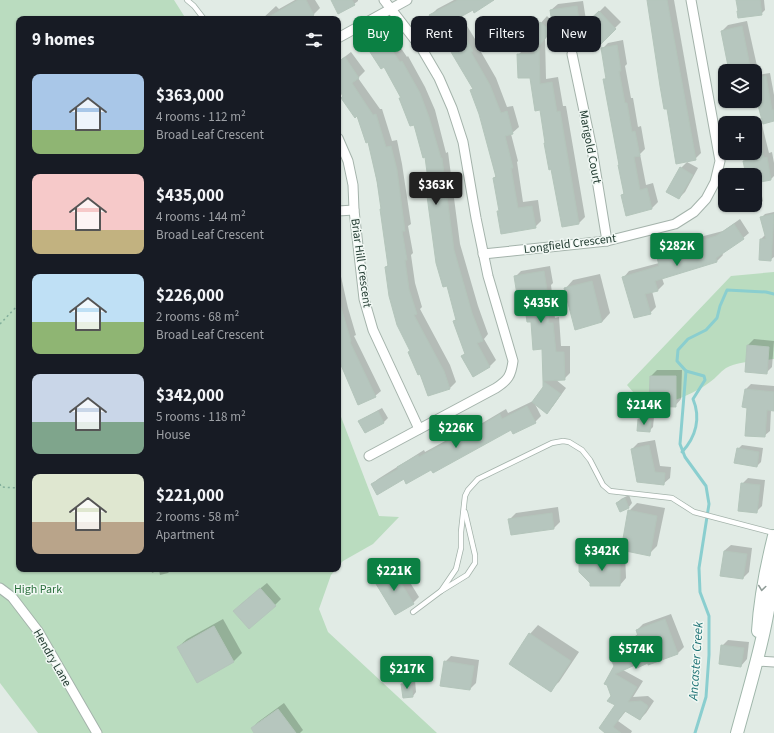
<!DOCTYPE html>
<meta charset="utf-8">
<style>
body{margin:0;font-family:"Source Sans 3",sans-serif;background:#242831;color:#f1f3f6;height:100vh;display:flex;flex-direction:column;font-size:15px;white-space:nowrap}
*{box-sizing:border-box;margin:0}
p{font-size:13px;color:#9ea1a6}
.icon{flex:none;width:22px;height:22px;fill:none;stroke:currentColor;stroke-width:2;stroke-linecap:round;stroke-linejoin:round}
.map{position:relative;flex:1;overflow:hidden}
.drawer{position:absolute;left:16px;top:16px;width:325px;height:556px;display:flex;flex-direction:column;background:#171b24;border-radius:8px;box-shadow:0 1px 3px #0004}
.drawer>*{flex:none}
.hud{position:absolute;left:353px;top:16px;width:361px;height:36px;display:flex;gap:8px}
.controls{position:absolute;left:718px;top:64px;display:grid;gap:8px}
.controls a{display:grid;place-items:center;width:44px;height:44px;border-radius:8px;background:#171b24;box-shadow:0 1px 3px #0004;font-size:20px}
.price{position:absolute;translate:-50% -34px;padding:0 9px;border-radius:4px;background:#0b8043;color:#fff;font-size:13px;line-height:26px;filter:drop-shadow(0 1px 2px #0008)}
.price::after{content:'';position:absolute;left:50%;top:24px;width:12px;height:9px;margin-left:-6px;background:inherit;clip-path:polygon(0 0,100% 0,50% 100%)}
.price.current{background:#222;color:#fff}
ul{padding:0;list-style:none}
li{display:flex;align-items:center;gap:12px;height:100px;padding:0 16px}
li span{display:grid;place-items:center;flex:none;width:112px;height:80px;border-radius:8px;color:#555}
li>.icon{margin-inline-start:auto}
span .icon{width:48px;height:48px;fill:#fffc;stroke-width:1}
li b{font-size:17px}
h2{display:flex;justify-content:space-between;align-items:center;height:48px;padding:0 16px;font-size:17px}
.pill{padding:0 14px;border-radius:8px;background:#171b24;box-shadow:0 1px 3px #0004;font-size:14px;line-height:36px}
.pill.current{background:#0b8043;color:#fff}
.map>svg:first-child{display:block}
</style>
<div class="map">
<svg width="774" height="733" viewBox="0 0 774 733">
<rect width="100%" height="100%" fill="#e1ebe5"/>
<g fill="#badcbf">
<polygon points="0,0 174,0 186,19 19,19 19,569 336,569 331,575 319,609 328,632 437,733 38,733 0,683"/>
<path d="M774,272V359C761,361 737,361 726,368C720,372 716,378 710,382C699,391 665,407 651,404C640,401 634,393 627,385L731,276Z"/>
<polygon points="338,409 379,516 399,517 373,544 343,561 338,566"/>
</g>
<g fill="#0003">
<polygon points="295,0 315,0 320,8 314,14 306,19 262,19 276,6 279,9"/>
<polygon points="332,0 358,0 358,1 354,4"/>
<polygon points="454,0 492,0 461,16 478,44 477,45 496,78 507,107 513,106 519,127 511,134 518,161 517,162 523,202 538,200 541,221 535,227 498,212 500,210 494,178 496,176 480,114 471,91 474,88 431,15 437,9"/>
<polygon points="648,0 674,0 701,153 695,159"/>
<polygon points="737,0 764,0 765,10 761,14 739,10"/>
<polygon points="583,1 586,20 579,26 553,29 545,39 546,79 558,77 563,106 566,106 585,217 579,223 546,143 541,109 531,77 518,55 524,49 530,48 523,43 547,16 553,22 551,10 558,4"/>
<polygon points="605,6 621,22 601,42 585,26"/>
<polygon points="747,21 757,66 752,71 730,71 722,31 728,25"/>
<polygon points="390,32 407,57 408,56 425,87 435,110 446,153 448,152 460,244 478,306 488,334 484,339 496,360 490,366 473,376 462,356 466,353 454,321 457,319 428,196 431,192 426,156 415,124 400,99 402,97 385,65 369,49 375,43"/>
<polygon points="623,40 627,64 625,66 631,98 633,98 638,127 641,126 645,149 640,154 646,185 653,183 658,202 652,208 627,215 622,196 624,193 604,80 607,77 602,49 608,43"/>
<polygon points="351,52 365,71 358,78 380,109 382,109 392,141 397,140 402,164 411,224 408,226 413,253 411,255 415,283 422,307 420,309 450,365 456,382 450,388 428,395 411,350 386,267 389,264 382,208 369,141 358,114 338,87 338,62"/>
<polygon points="770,73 774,95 774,120 755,88 755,77 757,75"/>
<polygon points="762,125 769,153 772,152 774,163 774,176 771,179 759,181 763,201 757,207 739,211 738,205 755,205 755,175 747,175 744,162 748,158 747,153 755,153 755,127"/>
<polygon points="687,162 698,168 685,192 679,198 681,168"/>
<polygon points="774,212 774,257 770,260 761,239 765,235 761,218 765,214"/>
<polygon points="740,219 749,233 743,238 722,253 723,255 717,261 662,278 664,284 658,290 652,291 656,307 650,313 624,277 629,271 659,263 658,257 664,251 691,243 696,238 723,231"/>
<polygon points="338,263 348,308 356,335 354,336 381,391 375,396 338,356"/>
<polygon points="550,266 553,283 551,285 555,318 559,317 561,346 570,346 570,373 564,379 555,379 566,388 553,406 547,412 534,402 541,416 535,422 512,429 432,468 404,478 372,484 378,479 424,450 425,452 478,423 479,425 506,409 508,413 533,401 533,402 544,388 544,381 545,379 543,348 532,320 524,293 515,277 521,271"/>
<polygon points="600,274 610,313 602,322 565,289 573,280"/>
<polygon points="754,339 774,341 772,367 766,373 748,345"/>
<polygon points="657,370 682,370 681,399 675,406 650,405 651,376"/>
<polygon points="751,384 774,386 774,410 771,410 770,431 764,436 748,407 746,389"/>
<polygon points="382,408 388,418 384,422 365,432 360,421 364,418"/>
<polygon points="643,416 654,417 653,427 649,431 639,420"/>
<polygon points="655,440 660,466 671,467 670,478 663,484 632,449 638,443"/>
<polygon points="742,445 763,448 761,462 757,466 738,449"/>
<polygon points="748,478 765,480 762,506 756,512 742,484"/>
<polygon points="629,495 632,503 629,507 617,503 621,499"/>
<polygon points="637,503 665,508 657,546 649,554 629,511"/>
<polygon points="558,507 560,522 554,528 511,534 510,519 516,513"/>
<polygon points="731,545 752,548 749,572 743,578 724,551"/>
<polygon points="612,552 625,552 626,578 620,585 580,563 586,557 607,557"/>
<polygon points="398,563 419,597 413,603 374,579 380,573"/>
<polygon points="151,569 172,569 168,573 160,575 159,570 152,573"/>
<polygon points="267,583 281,599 275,605 240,605"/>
<polygon points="671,614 684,647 678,653 648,662 636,664 623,670 643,681 633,697 648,696 654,701 646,713 640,719 626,711 618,721 632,731 631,733 607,733 616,705 612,696 615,666 611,657 619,650 619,649 625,643 638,634 637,630 643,624"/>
<polygon points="223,619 242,653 234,661 178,647 187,639"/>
<polygon points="538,625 579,652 559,682 550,690 510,663 530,634"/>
<polygon points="728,640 749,642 747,659 741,666 722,646"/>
<polygon points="451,656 479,660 476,683 470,689 445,662"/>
<polygon points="415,680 416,692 413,696 402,685 406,681"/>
<polygon points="284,703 303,730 300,733 256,733 252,728 258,722"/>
</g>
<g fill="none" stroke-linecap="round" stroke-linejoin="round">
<g stroke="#8acecf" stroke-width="3">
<path d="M682,452C696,437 701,418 693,399L705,380L704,376L686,371"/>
<polyline points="695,733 706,697 709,655 709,616 700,592 699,568 709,504 706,486 685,457 680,444 686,371 677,361 678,350 688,339 706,330 717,318 720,306 727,290 766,292 774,294"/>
</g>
</g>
<g fill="#b6c6be" stroke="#b4c5bb">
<polygon points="298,0 306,0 314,15 308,19 265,19"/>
<polygon points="331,0 352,0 355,5 338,14"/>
<polygon points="458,0 494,0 474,13 473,10 455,20 473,51 471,52 490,85 501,113 507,111 513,134 505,136 513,168 511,168 518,208 532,206 536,228 501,234 497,211 499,211 493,178 496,177 479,114 470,90 473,89 429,15"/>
<polygon points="647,0 667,0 696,160 676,164 667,109 664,109 660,86"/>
<polygon points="736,0 760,0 762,15 738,18 737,11 738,11"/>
<polygon points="577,6 580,27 553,30 550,10"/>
<polygon points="599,11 616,29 601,44 583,26"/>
<polygon points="540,22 551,31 539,46 540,84 552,82 557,112 560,111 579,224 562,227 551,169 549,170 544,143 545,143 540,110 535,111 530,78 518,78 517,54 535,54 522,43"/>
<polygon points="742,26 751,71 729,71 721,31"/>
<polygon points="384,38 400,62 402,61 420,93 429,117 441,158 442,158 454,250 472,313 483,341 477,343 490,367 473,377 461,356 465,354 453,321 456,320 447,286 443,287 436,263 427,196 430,195 425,157 423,158 414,125 410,126 399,98 401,98 384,67 381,69 368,49"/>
<polygon points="617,45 621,71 619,71 625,103 627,103 632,132 635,131 640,156 634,157 640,190 647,188 652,209 626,216 621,195 624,194 618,165 619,165 603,79 606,79 601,48"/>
<polygon points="345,57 359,78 352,83 373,115 376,114 386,147 391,146 397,170 405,231 402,231 407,260 405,260 409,289 417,314 414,315 444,371 450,389 428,396 420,374 418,375 408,352 410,351 397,325 389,296 385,267 388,266 380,209 381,209 377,181 368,142 366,143 357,116 355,118 341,98 343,96 338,89 338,62"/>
<polygon points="766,76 772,110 774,110 774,121 763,124 755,94 755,78"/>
<polygon points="755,133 757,133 764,158 767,157 771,180 755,183 755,175 746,175 743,161 748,160 746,153 755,153"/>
<polygon points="680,167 693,175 679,199 666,192"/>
<polygon points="774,214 771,261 759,260 760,239 766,239 760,217"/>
<polygon points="734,224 744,239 716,258 717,262 655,281 658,291 645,294 651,314 634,318 622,277 659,266 657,257 690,247 689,244 716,236"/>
<polygon points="544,271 547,290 545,290 549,323 553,323 556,352 564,352 565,380 543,381 542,349 533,350 531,322 527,322 523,294 517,295 514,276"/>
<polygon points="592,281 602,322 575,330 564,288"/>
<polygon points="338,304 340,304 351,341 350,342 376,397 358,405 338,358"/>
<polygon points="747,345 769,347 767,374 745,372"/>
<polygon points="650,376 676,376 676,407 649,406"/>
<polygon points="543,381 561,394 547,414 532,402 543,387"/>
<polygon points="745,389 774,392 774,411 767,410 765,437 745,436 747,408 742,407"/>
<polygon points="527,406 536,423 513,434 511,430 433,473 431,470 406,484 404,479 377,495 371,484 398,469 397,467 418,455 419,457 472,428 473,430 500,414 502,419"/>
<polygon points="378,411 384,423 365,433 358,421"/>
<polygon points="638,419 651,420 650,432 637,431"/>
<polygon points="649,445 655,472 665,473 664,485 637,482 631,449"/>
<polygon points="737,448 759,452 757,467 734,463"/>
<polygon points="741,483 760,485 757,513 738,511"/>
<polygon points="625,498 629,508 620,512 616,503"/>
<polygon points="628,510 657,516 650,556 621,550"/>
<polygon points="552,513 554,529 511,535 508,519"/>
<polygon points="724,551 747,554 743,579 720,576"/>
<polygon points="605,558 620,558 620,586 590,586 590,583 579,572 579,562 605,562"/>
<polygon points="392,568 414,604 395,615 373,579"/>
<polygon points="260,588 276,606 249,629 233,611"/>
<polygon points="665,619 678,654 648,665 648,663 637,668 635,665 615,674 637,687 628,702 641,701 647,705 648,707 640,720 625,711 613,727 621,733 605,733 599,728 615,705 607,701 611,696 607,685 604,684 614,666 610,657 619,653 618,649 625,645 627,641 638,636 636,630"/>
<polygon points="214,626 234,662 197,683 177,647"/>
<polygon points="529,633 571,661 551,692 509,664"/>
<polygon points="721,645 744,648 741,667 719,664"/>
<polygon points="444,661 474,666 470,690 440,686"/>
<polygon points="411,683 413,697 403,698 401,684"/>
<polygon points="278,709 296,733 254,733 251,728"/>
</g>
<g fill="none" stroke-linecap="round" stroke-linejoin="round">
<defs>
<g id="lane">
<polyline points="187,0 194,6 204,19"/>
<polyline points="441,591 456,569 461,548 461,532 465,496 468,490 478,479 552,443 563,441 569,442 582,450 590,460 603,485 610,491 672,498 694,512 774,533"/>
<polyline points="413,612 441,591 467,575 475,563 475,555 465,512"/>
</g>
<g id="street">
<polyline points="338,38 407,0"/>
<polyline points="572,54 592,149 607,241"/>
<polyline points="338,138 348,161 353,185 354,210 364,299 373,330 419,429"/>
<polyline points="338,211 354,210"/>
<polyline points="483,254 607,241 675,224 694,212 706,199 715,182 720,161 691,0"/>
<path d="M369,456L496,388C508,380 511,376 513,361L488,276L476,218L463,142L452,108L439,78L422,49L384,0"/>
<polyline points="0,588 12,597 38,631 97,733"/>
<polyline points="757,661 774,662"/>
</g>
<g id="secondary">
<path d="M758,631C760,598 766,568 774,536"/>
<path d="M737,733C753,674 772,616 774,555"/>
</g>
</defs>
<use href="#lane" stroke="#a4b3ab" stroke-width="6"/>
<use href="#street" stroke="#a4b3ab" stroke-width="11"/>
<use href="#secondary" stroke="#a0b7ab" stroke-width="14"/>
<g stroke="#82ae9a" stroke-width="1.5" stroke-dasharray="2 3" stroke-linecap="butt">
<polyline points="0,324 19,304"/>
<polyline points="0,484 1,487 19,488"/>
</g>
<use href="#lane" stroke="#fff" stroke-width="4.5"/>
<use href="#street" stroke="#fff" stroke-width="9"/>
<use href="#secondary" stroke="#fff" stroke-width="12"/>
</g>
<defs><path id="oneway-chevron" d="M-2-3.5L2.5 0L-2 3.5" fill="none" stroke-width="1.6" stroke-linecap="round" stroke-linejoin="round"/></defs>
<use stroke="#909d98" href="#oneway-chevron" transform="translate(762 588) rotate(98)"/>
<g text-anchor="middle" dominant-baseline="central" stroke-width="3" stroke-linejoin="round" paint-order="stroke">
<g font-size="12" fill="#223b31" stroke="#f1f8f4">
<text transform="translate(590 147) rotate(79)">Marigold Court</text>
<text transform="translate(570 244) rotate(-7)">Longfield Crescent</text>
<text transform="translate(361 263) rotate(82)">Briar Hill Crescent</text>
<text transform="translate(52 658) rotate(60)">Hendry Lane</text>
</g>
<g font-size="12" fill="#2d713e" stroke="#f1f8f4">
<text x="38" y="589">High Park</text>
</g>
<g font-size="13" font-style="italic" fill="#1e7375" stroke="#f1f8f4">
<text transform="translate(696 661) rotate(-86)">Ancaster Creek</text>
</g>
</g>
</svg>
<div class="controls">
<a><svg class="icon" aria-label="layers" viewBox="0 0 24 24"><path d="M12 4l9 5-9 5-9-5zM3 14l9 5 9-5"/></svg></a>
<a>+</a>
<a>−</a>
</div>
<b class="price current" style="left:436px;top:206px">$363K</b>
<b class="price" style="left:677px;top:267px">$282K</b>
<b class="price" style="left:541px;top:324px">$435K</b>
<b class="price" style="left:644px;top:426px">$214K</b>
<b class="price" style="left:456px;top:449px">$226K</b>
<b class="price" style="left:602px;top:572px">$342K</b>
<b class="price" style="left:394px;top:592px">$221K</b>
<b class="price" style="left:636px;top:670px">$574K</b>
<b class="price" style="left:407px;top:690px">$217K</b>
<div class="hud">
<a class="pill current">Buy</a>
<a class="pill">Rent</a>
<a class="pill">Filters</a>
<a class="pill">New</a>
</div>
<section class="drawer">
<h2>9 homes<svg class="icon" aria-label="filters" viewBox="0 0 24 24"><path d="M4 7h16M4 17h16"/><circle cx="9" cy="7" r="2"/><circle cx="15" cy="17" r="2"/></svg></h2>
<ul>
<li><span style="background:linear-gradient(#a9c7e8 70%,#8fb573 0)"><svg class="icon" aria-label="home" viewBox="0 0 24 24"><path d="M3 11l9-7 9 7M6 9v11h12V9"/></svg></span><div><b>$363,000</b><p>4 rooms · 112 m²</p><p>Broad Leaf Crescent</p></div></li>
<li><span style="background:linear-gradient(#f6c9c9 70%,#c2b280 0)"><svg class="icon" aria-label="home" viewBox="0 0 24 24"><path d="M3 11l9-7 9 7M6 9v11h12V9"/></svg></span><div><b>$435,000</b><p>4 rooms · 144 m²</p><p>Broad Leaf Crescent</p></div></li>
<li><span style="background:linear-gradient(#bfe0f5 60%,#8fb573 0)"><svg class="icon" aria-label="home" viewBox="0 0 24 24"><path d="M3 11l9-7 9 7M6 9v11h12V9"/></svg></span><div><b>$226,000</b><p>2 rooms · 68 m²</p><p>Broad Leaf Crescent</p></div></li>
<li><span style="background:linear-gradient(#c9d6e8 60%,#7fa58c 0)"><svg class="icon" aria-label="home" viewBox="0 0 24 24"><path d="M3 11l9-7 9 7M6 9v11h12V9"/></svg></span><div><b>$342,000</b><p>5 rooms · 118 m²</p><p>House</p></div></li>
<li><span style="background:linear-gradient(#dfe7d0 60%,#b9a48a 0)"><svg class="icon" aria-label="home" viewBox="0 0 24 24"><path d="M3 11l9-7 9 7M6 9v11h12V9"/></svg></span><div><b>$221,000</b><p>2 rooms · 58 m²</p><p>Apartment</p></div></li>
</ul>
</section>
</div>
